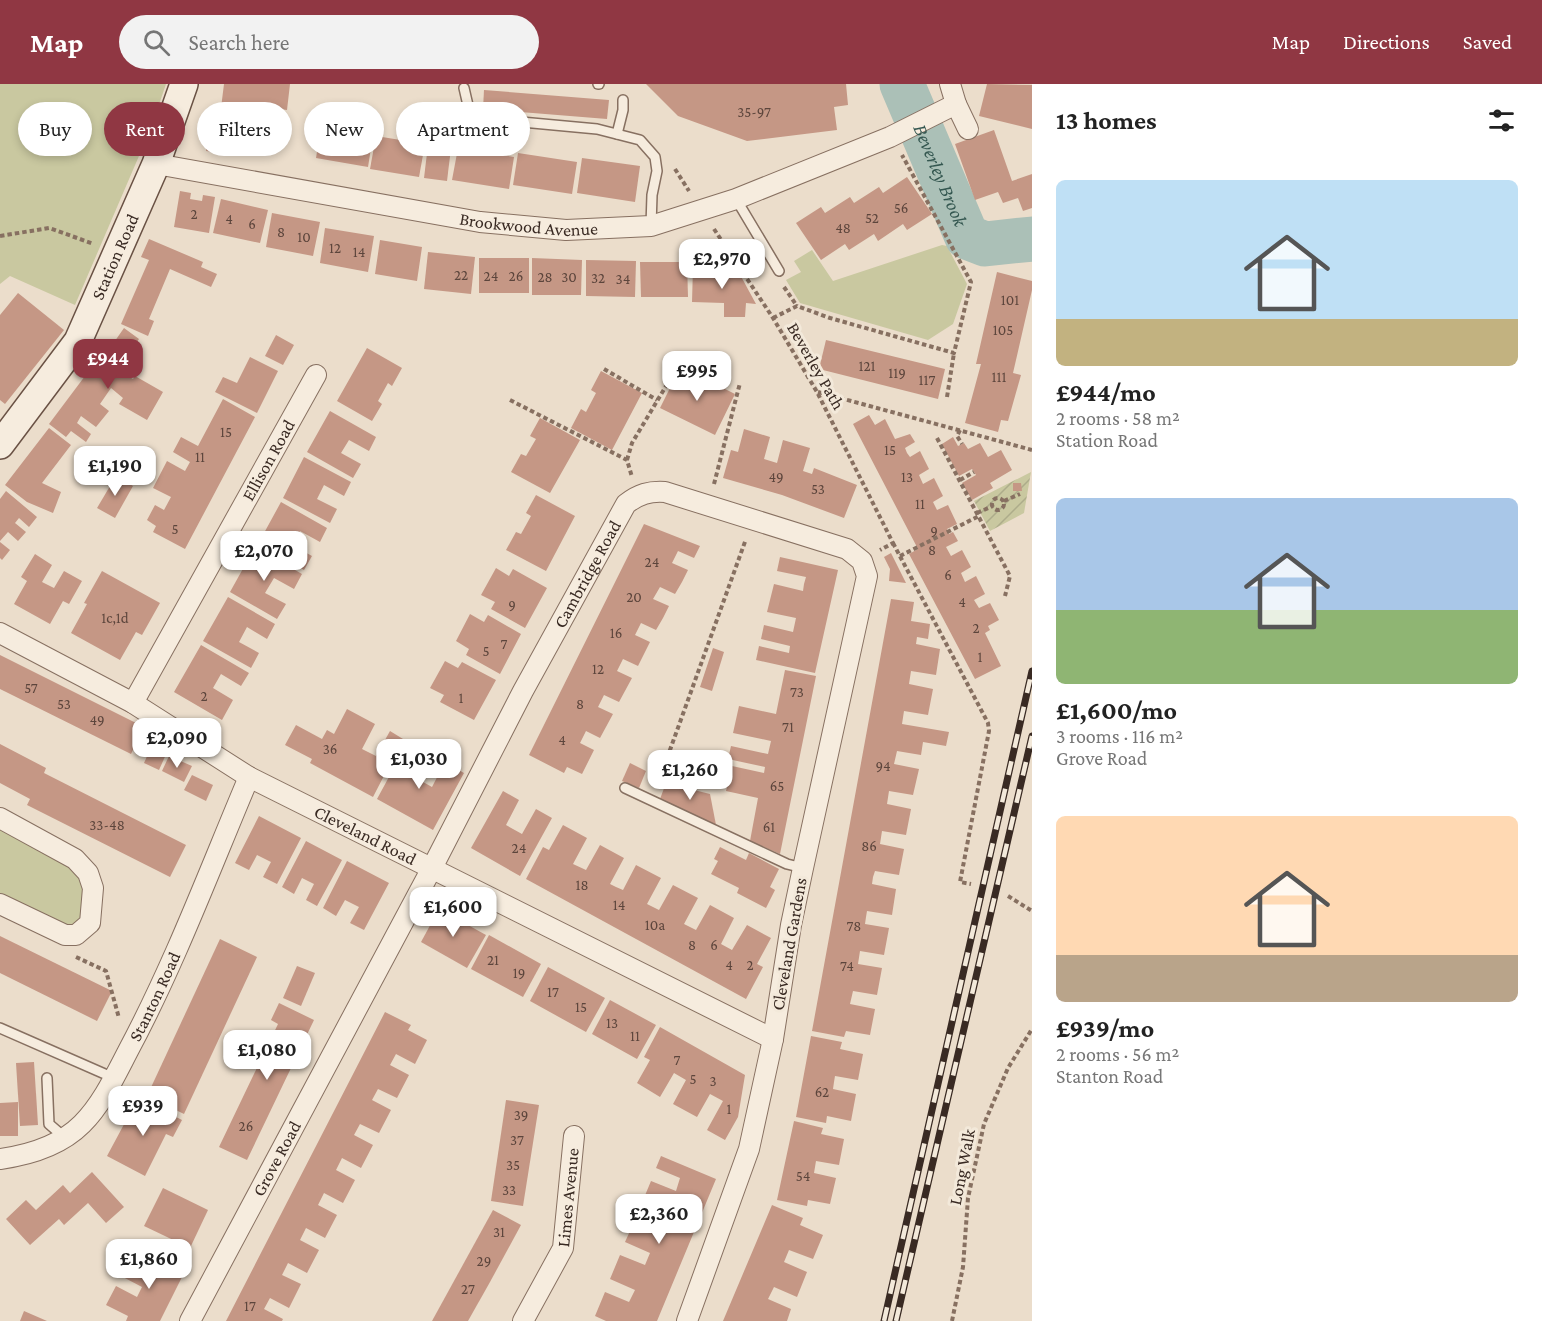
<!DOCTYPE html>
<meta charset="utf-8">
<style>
body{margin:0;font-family:"Crimson Pro",serif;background:#f2f2f2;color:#222;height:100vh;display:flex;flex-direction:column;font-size:22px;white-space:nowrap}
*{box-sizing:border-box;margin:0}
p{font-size:20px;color:#767676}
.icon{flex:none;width:33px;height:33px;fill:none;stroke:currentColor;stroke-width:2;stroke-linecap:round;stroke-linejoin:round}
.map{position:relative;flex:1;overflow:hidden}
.sheet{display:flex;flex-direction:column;background:#fff;width:510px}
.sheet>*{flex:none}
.guide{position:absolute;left:18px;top:18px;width:570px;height:54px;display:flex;gap:12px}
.price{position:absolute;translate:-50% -51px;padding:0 14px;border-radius:12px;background:#fff;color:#222;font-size:20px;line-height:39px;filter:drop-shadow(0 2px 3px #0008)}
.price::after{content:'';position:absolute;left:50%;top:36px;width:18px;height:14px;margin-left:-9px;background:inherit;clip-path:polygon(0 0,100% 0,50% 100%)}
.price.current{background:#903743;color:#fff}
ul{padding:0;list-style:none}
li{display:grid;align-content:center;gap:12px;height:318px;padding:0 24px}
li span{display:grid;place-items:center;height:186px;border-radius:9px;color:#555}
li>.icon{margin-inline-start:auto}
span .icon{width:108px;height:108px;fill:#fffc;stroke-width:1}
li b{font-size:26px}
h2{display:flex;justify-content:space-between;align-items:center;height:72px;padding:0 24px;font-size:26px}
.pill{padding:0 21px;border-radius:27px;background:#fff;box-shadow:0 3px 9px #0003;font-size:21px;line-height:54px}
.pill.current{background:#903743;color:#fff}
header{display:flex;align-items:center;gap:36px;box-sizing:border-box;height:84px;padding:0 30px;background:#903743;color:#fff}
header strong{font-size:28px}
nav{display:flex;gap:33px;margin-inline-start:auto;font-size:21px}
.search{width:420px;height:54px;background:#f2f2f2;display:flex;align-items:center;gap:15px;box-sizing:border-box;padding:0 21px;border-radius:33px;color:#767676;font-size:22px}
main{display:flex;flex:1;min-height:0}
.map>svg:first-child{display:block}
</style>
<header>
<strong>Map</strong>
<div class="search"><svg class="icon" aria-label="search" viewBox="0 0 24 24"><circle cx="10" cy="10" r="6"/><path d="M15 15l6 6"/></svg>Search here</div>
<nav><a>Map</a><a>Directions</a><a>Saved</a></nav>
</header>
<main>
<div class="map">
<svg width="1032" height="1237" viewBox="0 0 1032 1237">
<defs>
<pattern id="garden-furrows" width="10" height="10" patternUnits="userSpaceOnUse" patternTransform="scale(1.5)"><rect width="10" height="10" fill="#c9c8a0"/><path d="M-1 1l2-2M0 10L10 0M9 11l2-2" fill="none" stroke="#adac8a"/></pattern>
</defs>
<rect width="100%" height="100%" fill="#ebddcb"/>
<g fill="#c9c8a0">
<polygon points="0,0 166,0 151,44 75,221 10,192 0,200"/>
<polygon points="942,161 947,162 967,200 953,240 928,256 800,219 786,196 801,188 794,177 812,166 833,197"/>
<polygon points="0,744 73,783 86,804 80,838 67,844 0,812"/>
</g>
<polygon fill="url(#garden-furrows)" points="1031,388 1024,429 990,447 974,417"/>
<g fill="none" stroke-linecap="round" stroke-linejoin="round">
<path stroke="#abc0b7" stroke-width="45" id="s1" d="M902,0L967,153L985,160L1032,155"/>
</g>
<g fill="#c59785">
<polygon points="224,0 290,0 287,26 259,22 258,30 249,28 248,36 275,39 271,69 244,65 243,72 206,67 212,23 221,24"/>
<polygon points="646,0 846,0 848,21 834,23 837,46 747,57 678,32"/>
<polygon points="987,0 1032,1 1032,45 979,32"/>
<polygon points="484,6 609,16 607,35 483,25"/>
<polygon points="321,42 373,51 368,83 316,74"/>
<polygon points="994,46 1012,97 1032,90 1032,124 1023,127 1018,114 1003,119 998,108 975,116 955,60"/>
<polygon points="376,52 425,60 419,93 370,85"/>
<polygon points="428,61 451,64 447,97 424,94"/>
<polygon points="458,64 514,73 509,105 452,96"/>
<polygon points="518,69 577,78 572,110 513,101"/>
<polygon points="582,74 640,82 635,118 577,109"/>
<polygon points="907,93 932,130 907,146 903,140 878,157 874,150 849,166 845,160 821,176 796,139 821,123 825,129 850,113 854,119 879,103 883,109"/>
<polygon points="180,107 191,109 190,115 202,117 203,111 215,113 209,149 174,143"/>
<polygon points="221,115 268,126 260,159 213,149"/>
<polygon points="272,129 320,138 313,172 266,163"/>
<polygon points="325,144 374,152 368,188 320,179"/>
<polygon points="149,155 203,178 201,183 217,190 211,203 170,185 149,235 154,237 148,252 121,240 149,176 141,173"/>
<polygon points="380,156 422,163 417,197 375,190"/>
<polygon points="428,168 475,173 471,210 424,205"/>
<rect x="479" y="174" width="50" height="35"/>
<polygon points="532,174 582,176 581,211 532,211"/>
<polygon points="586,176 636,177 635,213 586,212"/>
<polygon points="640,178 687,178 688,213 641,213"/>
<polygon points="693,183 737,185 756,220 746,219 745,233 724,233 724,219 692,218"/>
<polygon points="997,188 1032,197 1032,206 1013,289 1021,291 1008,337 1001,336 998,348 965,339 981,280 976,280"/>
<polygon points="18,209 64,246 5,320 0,316 0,231"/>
<polygon points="124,244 139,255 135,261 141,265 136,273 140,275 128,292 133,295 135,292 163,308 147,336 119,320 123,314 111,304 100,320 109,327 96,343 81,332 77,339 91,350 86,358 71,347 66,353 49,340 97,276 111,285 114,281 103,274"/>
<polygon points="276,251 294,261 283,281 265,272"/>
<polygon points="826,256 945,285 938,315 819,285"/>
<polygon points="367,264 402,284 392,302 388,299 378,317 382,320 372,337 337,317"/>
<polygon points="250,273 278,287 257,329 215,308 223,293 237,299"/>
<polygon points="681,282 699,292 696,297 715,306 717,301 735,310 715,351 660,324"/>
<polygon points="601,287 642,309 612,366 571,344 581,325 586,328 596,309 591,306"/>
<polygon points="223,315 255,333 185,465 153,448 156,442 147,436 155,421 164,426 171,413 153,404 167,377 185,387 190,378 173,368 181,353 198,362"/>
<polygon points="330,327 376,353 369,367 349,356 341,369 361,380 353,394 307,368"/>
<polygon points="869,331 875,341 885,335 895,355 910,350 915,358 905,364 907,369 910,373 920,367 929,385 919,391 923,400 934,394 943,412 933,418 937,426 948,421 957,440 947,445 949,450 953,448 958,457 946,463 951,472 962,466 971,483 961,489 965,498 976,492 985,510 974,516 979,524 990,519 999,536 988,542 990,546 985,549 1001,582 975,595 909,470 918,465 853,340"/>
<polygon points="540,334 580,356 550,409 511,388 521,370 526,372 536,355 530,352"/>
<polygon points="49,344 71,361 42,399 61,408 53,429 27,418 5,401"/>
<polygon points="744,345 770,353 764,375 777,379 783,356 810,364 803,387 812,390 814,384 857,401 844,434 782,411 723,394 731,366 738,368"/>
<polygon points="953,353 958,362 964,359 968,365 980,359 988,373 1001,366 1012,386 990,399 993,404 972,416 962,399 976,391 972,385 959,392 942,360"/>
<polygon points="304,373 351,398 344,412 324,401 317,415 337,425 330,439 283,414"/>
<polygon points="116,392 133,402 115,434 97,424"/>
<polygon points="1013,399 1021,399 1022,407 1013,407"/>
<polygon points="6,407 37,433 29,443 19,434 15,439 26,448 18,457 8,448 0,457 0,415"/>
<polygon points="536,411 575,432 546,487 506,466 516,448 521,450 531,432 526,429"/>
<polygon points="281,418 327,444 320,458 300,447 292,461 312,472 304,486 258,460"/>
<polygon points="644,440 700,462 694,474 678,467 672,479 688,486 682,498 675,510 660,503 653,515 669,522 663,534 656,546 641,539 635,551 650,558 638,582 623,575 617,587 632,594 619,618 604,611 598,623 613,630 600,654 586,647 580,659 594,666 582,690 567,683 564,689 529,671"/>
<polygon points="0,458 10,466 2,476 0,474"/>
<polygon points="255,463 302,490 294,505 274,494 265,509 286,520 277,535 230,508"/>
<polygon points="891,469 906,499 889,497 890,485 884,473"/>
<polygon points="35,470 52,481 42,498 54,504 64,487 82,497 69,520 63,517 50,540 14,520 27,497 21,493"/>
<polygon points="780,473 838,486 815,589 756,576 759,562 789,569 790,562 761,555 764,541 793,548 796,534 767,528 774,500 803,507 804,500 806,493 777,487"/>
<polygon points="496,484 509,492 513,485 547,504 525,544 491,525 495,518 481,511"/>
<polygon points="102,487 160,519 142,551 136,548 120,576 71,549 87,520 84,519"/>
<polygon points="228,513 275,540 267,555 247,543 239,558 259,569 251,584 203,557"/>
<polygon points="891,515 914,518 911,537 930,540 928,555 917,553 916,560 940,565 936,591 911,587 909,600 933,605 928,631 904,627 902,640 949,648 946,662 923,658 921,671 897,667 894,680 919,685 913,711 889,707 887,720 911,725 906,751 882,747 880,760 904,765 899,791 875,787 873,793 872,800 896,805 892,831 867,827 866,833 865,840 889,844 884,871 860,867 858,880 882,884 877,911 853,907 850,920 875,925 870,951 846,947 844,953 812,947"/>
<polygon points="470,530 484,538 488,531 521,550 500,590 466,571 469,565 456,557"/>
<polygon points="201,561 249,589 241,602 221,590 213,604 233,616 222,636 174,608"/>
<polygon points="713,564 724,568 712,607 700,603"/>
<polygon points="0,571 144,643 131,670 0,605"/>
<polygon points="445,577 458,584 462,578 496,596 474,636 440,618 444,611 430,604"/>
<polygon points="785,586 816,592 780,770 750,757 758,714 726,707 732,682 764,689 765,683 728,675 731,662 768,670 771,657 733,649 739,622 776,630"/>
<polygon points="347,625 375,640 362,665 376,672 390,647 403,655 373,713 310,679 312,675 285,661 296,641 322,655 327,646 334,650"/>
<polygon points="408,658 421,665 407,689 432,703 445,678 464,689 433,746 377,715"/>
<polygon points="153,659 168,666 159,686 144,679"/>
<polygon points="0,660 46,684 44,689 186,761 170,793 27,721 30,715 0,699"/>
<polygon points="169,672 192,682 184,698 162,687"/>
<polygon points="630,679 646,687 639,704 622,697"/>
<polygon points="192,691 213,701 206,717 184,706"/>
<polygon points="666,699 710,710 716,741 660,715"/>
<polygon points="503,707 519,716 506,741 522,750 536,725 552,734 520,792 471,764"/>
<polygon points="259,732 301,754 277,800 263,793 271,778 257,771 249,786 235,779"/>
<polygon points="563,741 587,754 573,780 586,786 600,761 624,774 610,800 616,803 623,806 636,781 661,794 647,820 659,826 673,801 698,814 684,840 696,846 710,821 734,834 721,860 732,866 747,841 771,854 757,880 763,883 746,915 526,795 543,763 549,766"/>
<polygon points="306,757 342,776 317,822 306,816 314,800 302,794 294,810 282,803"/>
<polygon points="720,763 746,776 749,769 779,785 770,803 775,806 766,824 737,809 739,804 711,790 718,777 714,775"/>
<polygon points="347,777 389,799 364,846 350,839 359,823 345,816 336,832 323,824"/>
<polygon points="439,825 486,851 467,884 421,858"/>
<polygon points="489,851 541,880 523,913 471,885"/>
<polygon points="0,852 112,907 97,937 0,889"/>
<polygon points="220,855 257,873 184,1030 147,1012"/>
<polygon points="297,882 315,889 301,922 283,914"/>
<polygon points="548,883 605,914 586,948 530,917"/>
<polygon points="610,916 656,941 637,975 592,950"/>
<polygon points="279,919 314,936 247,1076 219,1063 278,940 271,936"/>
<polygon points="385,928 411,941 408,946 427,956 415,980 396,970 390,981 409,991 397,1014 378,1005 372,1016 391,1026 379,1049 360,1040 354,1051 373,1061 361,1084 342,1074 336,1086 355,1096 343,1119 324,1109 318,1121 337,1131 325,1154 306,1144 300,1156 319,1166 307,1189 288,1179 282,1191 301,1200 289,1224 270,1214 264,1225 283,1235 282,1237 226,1237"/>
<polygon points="660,943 745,991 738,1033 725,1056 707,1046 723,1017 710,1010 697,1033 673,1020 686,996 674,989 660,1013 637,999 650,976 644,973"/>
<polygon points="811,952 842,958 840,965 863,970 858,996 835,992 834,998 833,1005 856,1010 851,1037 827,1032 826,1039 796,1033"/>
<polygon points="34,978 38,1041 20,1042 16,979"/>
<polygon points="143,1016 182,1036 173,1053 166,1050 145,1092 107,1072 129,1031 134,1034"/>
<polygon points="506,1016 539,1021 523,1122 491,1117"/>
<polygon points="18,1018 18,1052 0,1052 0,1019"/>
<polygon points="794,1037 823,1044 821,1050 844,1055 839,1081 816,1077 814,1089 836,1094 830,1120 808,1116 807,1122 777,1116"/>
<polygon points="661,1072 716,1095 657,1237 606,1237 595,1232 605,1208 629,1218 635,1206 610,1195 620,1171 645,1181 650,1169 625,1158 636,1134 660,1144 665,1131 641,1121 651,1097 676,1107 680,1094 656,1084"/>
<polygon points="92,1088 124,1123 106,1139 88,1119 64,1141 59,1135 30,1161 6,1135 26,1116 36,1126 63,1101 70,1109"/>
<polygon points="163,1104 208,1126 190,1164 144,1142"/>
<polygon points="772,1121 803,1134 800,1141 823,1151 813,1175 789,1166 784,1178 807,1188 797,1213 774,1203 768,1215 791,1225 787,1237 723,1237"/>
<polygon points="493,1126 521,1141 490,1198 468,1237 432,1237"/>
<polygon points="159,1167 188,1181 160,1237 126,1237 128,1232 106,1221 116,1202 137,1213 142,1203 121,1192 125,1182 147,1193"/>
<polygon points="24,1227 47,1237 20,1237"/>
</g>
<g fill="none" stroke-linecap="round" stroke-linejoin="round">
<defs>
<g id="service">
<polyline points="598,0 599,0"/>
<polyline points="464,4 470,30 478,34 597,45 640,56 655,73 657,87 652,111 651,142"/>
<polyline points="617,50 623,26 623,16"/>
<polyline points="736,115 779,187"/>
<polyline points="625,704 787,780 803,784"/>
<polyline points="0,944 114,994"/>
<polyline points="47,994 49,1040 64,1053"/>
</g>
<g id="minor">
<polyline points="956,20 968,45"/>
<path id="s2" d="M156,80L480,138L566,146L651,142L736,115L890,53L956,20L950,0"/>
<path id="s3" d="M0,549L133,619L249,693L773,955"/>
<path id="s4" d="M133,619L316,291"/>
<polyline points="0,734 75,775 88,789 93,804 90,839 76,851 65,851 0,820"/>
<path id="s5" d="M0,1075C29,1071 61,1061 82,1040C102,1020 115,992 128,967C175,879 210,785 249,693"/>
<path id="s6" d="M190,1237L432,784L523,607L626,420C639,410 649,407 665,408L847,465L862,477L867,492L803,784L791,841L773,955L749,1065L687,1237"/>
<path id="s7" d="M523,1237L563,1164L574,1052"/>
</g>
<g id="secondary">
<path id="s8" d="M0,361L78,257L156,80L184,0"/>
</g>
</defs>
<use href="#service" stroke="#877061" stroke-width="12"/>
<use href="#minor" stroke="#877061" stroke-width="22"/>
<use href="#secondary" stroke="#695144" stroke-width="30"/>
<g stroke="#877061" stroke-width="4" stroke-dasharray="4.5 3" stroke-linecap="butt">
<polyline points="675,85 689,107"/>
<polyline points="714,145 773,234 817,308 893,459 880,466"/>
<polyline points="0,152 49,144 94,160"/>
<polyline points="784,203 797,222"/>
<polyline points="773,234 797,222 830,234 954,269 971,198 902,71"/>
<polyline points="604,285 657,316"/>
<polyline points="818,308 1032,366"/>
<polyline points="947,313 954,269"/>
<polyline points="510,316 627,376 632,393"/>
<polyline points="960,346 957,352 962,360"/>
<polyline points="937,354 1010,492 1005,512"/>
<polyline points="627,376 632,359 675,287"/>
<polyline points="960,396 974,388"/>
<polyline points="714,400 740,299"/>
<circle cx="998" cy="420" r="6"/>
<polyline points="1004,417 1020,410"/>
<polyline points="977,429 993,422"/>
<polyline points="893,459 988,639 989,647 960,798 971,800"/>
<polyline points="900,472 979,432"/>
<polyline points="657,702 746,455"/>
<polyline points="1008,812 1032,827"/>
<polyline points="76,873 106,887 119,934"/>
<polyline points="952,1237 963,1183 968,1114 984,1040 1008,984 1032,945"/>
</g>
<use href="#service" stroke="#f6ecde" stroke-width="9"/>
<use href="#minor" stroke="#f6ecde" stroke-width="20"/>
<use href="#secondary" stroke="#f6ecde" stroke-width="27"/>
<defs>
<g id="rail">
<polyline points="884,1237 1032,587"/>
<polyline points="896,1237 1032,652"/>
</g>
</defs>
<use href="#rail" stroke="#392a23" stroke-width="7"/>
<use href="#rail" stroke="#f3e9da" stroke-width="4.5" stroke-dasharray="14" stroke-linecap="butt"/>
</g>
<g text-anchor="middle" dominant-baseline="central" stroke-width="6" stroke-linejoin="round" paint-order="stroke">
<g font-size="15" fill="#5c453c">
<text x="754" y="28">35-97</text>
<text x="901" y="124">56</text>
<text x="194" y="130">2</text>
<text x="872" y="134">52</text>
<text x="229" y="135">4</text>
<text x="252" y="140">6</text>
<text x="843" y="144">48</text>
<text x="281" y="148">8</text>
<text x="304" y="153">10</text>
<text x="335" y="164">12</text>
<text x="359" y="168">14</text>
<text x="461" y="191">22</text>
<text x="491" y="192">24</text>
<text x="516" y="192">26</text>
<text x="545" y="193">28</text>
<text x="569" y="193">30</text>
<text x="598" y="194">32</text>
<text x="623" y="195">34</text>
<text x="1010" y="216">101</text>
<text x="1003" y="246">105</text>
<text x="867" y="282">121</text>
<text x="897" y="289">119</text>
<text x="999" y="293">111</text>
<text x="927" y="296">117</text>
<text x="226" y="348">15</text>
<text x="890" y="366">15</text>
<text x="200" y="373">11</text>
<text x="776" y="393">49</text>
<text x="907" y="393">13</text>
<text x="818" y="405">53</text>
<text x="920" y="420">11</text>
<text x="175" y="445">5</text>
<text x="934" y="447">9</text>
<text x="932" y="466">8</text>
<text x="652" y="478">24</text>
<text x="948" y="491">6</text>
<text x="634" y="513">20</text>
<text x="962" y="518">4</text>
<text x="512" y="521">9</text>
<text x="115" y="534">1c,1d</text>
<text x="976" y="544">2</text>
<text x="616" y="549">16</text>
<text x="504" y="560">7</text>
<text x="486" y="567">5</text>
<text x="980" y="573">1</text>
<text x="598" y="585">12</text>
<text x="31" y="604">57</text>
<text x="797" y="608">73</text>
<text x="204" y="612">2</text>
<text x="461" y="614">1</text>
<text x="64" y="620">53</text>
<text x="580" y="620">8</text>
<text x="97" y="636">49</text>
<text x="788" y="643">71</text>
<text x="562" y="656">4</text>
<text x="330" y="665">36</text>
<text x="883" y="682">94</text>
<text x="777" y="702">65</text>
<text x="107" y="741">33-48</text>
<text x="769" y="743">61</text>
<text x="869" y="762">86</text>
<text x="519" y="764">24</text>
<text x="582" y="801">18</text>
<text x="619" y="821">14</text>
<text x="655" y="841">10a</text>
<text x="854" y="842">78</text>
<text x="692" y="861">8</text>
<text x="714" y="861">6</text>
<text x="493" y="876">21</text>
<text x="729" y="881">4</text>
<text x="750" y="881">2</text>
<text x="847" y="882">74</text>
<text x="519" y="889">19</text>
<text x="553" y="908">17</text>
<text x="581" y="923">15</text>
<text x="612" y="939">13</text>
<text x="635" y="952">11</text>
<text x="677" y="976">7</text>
<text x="693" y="995">5</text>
<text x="713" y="997">3</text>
<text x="822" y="1008">62</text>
<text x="729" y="1025">1</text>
<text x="521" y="1031">39</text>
<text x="246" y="1042">26</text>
<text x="517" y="1056">37</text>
<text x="513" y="1081">35</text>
<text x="803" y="1092">54</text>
<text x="509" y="1106">33</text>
<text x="499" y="1148">31</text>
<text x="484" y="1177">29</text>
<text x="468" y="1205">27</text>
<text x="250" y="1222">17</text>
</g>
<g font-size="18" fill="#392a23" stroke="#f3e9da">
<text stroke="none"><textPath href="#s2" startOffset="378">Brookwood Avenue</textPath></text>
<text stroke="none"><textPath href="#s8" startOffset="222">Station Road</textPath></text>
<text transform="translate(816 282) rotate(60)">Beverley Path</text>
<text stroke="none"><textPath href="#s4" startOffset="278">Ellison Road</textPath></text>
<text stroke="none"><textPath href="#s6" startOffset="846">Cambridge Road</textPath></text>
<text stroke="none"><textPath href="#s3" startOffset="418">Cleveland Road</textPath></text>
<text transform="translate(789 860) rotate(-80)">Cleveland Gardens</text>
<text stroke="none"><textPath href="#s5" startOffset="238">Stanton Road</textPath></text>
<text stroke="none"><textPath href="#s6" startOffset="184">Grove Road</textPath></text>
<text transform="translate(962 1083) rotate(-79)">Long Walk</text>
<text stroke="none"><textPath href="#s7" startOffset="134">Limes Avenue</textPath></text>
</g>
<g font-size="20" font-style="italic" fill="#345750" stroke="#f3e9da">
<text stroke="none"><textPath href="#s1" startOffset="99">Beverley Brook</textPath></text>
</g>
</g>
</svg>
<b class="price" style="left:722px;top:206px">£2,970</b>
<b class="price current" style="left:108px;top:306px">£944</b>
<b class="price" style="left:697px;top:318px">£995</b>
<b class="price" style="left:115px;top:413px">£1,190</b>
<b class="price" style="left:264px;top:498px">£2,070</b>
<b class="price" style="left:177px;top:685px">£2,090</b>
<b class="price" style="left:419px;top:706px">£1,030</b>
<b class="price" style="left:690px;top:717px">£1,260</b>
<b class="price" style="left:453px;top:854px">£1,600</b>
<b class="price" style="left:267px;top:997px">£1,080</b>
<b class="price" style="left:143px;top:1053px">£939</b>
<b class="price" style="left:659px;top:1161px">£2,360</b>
<b class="price" style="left:149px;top:1206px">£1,860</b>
<div class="guide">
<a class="pill">Buy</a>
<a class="pill current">Rent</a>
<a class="pill">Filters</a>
<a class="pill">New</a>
<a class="pill">Apartment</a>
</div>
</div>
<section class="sheet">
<h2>13 homes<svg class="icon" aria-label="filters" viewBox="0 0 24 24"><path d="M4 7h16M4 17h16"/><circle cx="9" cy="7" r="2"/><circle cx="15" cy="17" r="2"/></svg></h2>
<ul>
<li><span style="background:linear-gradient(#bfe0f5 75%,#c2b280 0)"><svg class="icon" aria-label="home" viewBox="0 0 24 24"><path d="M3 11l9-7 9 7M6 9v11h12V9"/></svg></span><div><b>£944/mo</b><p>2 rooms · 58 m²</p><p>Station Road</p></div></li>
<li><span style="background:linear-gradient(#a9c7e8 60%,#8fb573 0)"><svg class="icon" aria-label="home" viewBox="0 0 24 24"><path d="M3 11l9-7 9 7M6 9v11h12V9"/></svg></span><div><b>£1,600/mo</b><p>3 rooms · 116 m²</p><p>Grove Road</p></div></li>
<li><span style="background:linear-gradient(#ffd9b3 75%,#b9a48a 0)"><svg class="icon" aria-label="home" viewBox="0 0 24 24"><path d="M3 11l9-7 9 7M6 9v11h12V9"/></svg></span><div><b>£939/mo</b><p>2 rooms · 56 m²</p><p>Stanton Road</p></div></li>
</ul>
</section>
</main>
